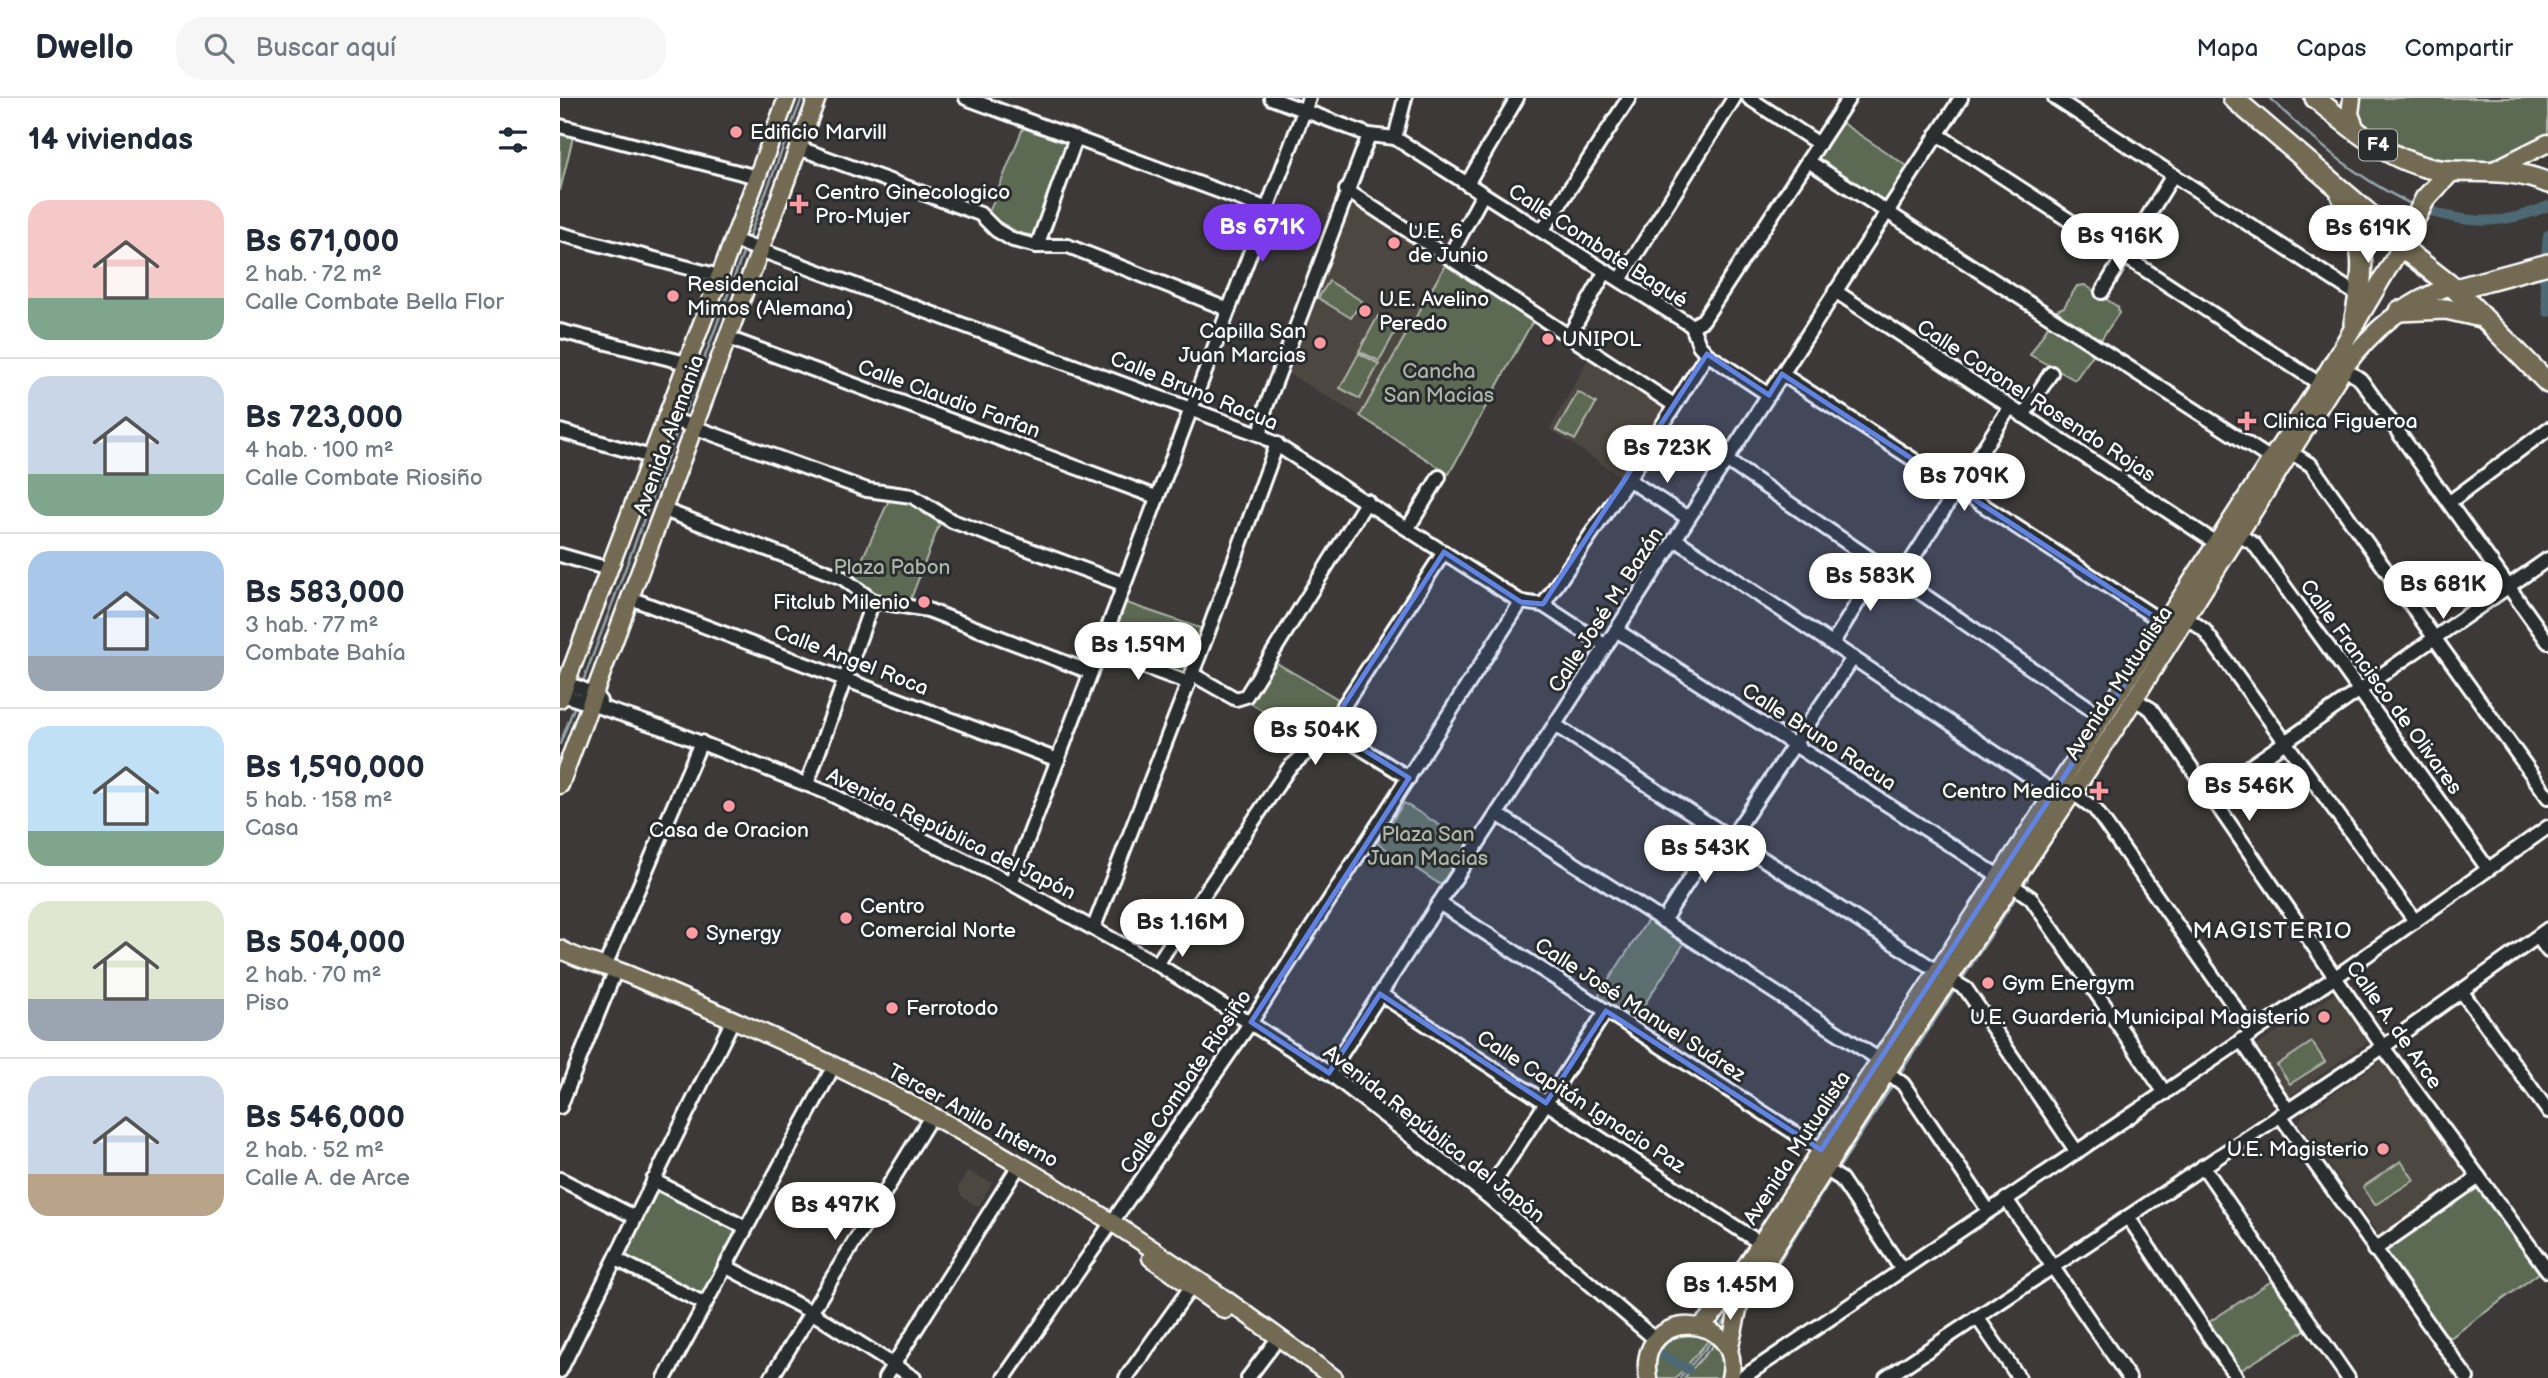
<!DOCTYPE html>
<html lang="es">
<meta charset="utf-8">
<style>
body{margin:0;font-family:"Balsamiq Sans",sans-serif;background:#f6f6f7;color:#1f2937;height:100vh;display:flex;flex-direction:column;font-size:26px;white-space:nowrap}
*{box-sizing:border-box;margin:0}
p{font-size:23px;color:#747a83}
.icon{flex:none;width:38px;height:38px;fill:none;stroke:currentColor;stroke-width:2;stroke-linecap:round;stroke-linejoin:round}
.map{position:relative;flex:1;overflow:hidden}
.sheet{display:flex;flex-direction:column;background:#fff;width:560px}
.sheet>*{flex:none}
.price{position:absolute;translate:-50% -60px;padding:0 16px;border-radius:24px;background:#fff;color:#222;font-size:23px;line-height:46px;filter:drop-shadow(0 2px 4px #0008)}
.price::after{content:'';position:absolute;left:50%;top:42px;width:21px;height:16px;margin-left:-10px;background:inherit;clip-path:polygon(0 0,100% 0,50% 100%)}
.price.active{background:#7c3aed;color:#fff}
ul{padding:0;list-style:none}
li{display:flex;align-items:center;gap:21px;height:175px;padding:0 28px}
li+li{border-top:2px solid #e0e1e3}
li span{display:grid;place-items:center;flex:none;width:196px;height:140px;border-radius:21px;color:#555}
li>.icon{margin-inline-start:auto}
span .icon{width:84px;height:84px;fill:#fffc;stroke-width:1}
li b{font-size:30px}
h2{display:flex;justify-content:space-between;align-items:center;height:84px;padding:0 28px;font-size:30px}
header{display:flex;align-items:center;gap:42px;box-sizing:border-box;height:98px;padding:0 35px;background:#fff;border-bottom:2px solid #e0e1e3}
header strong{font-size:33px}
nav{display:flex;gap:38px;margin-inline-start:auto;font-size:24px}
.search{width:490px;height:63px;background:#f6f6f7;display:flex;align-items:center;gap:18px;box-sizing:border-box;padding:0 24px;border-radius:28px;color:#747a83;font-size:26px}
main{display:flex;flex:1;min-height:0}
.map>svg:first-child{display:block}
</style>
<header>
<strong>Dwello</strong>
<div class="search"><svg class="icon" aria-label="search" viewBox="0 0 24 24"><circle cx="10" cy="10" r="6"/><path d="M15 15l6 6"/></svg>Buscar aquí</div>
<nav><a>Mapa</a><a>Capas</a><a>Compartir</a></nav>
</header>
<main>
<section class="sheet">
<h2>14 viviendas<svg class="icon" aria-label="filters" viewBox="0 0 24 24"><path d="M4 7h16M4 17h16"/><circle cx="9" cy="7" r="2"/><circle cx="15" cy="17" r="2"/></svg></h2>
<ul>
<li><span style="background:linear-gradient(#f6c9c9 70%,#7fa58c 0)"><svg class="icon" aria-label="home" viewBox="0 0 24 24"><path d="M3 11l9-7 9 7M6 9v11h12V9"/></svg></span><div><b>Bs 671,000</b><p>2 hab. · 72 m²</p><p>Calle Combate Bella Flor</p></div></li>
<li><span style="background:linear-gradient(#c9d6e8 70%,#7fa58c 0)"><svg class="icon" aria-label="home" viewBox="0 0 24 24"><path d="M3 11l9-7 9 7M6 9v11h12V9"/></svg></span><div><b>Bs 723,000</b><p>4 hab. · 100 m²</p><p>Calle Combate Riosiño</p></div></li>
<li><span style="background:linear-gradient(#a9c7e8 75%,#9aa5b1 0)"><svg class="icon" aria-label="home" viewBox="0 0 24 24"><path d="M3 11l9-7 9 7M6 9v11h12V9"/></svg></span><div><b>Bs 583,000</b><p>3 hab. · 77 m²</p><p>Combate Bahía</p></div></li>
<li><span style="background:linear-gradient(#bfe0f5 75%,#7fa58c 0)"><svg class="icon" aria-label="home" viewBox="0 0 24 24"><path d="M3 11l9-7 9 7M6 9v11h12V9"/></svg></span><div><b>Bs 1,590,000</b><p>5 hab. · 158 m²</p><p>Casa</p></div></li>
<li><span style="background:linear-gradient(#dfe7d0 70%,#9aa5b1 0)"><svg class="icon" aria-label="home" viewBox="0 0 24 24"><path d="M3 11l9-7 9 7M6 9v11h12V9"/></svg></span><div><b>Bs 504,000</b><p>2 hab. · 70 m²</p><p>Piso</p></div></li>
<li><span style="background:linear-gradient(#c9d6e8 70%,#b9a48a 0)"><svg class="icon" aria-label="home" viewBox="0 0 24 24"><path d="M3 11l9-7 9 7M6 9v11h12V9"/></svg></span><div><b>Bs 546,000</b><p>2 hab. · 52 m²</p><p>Calle A. de Arce</p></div></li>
</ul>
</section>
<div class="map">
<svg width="1988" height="1280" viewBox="0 0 1988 1280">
<rect width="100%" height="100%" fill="#3c3938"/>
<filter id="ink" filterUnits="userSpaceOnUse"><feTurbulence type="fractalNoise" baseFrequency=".0143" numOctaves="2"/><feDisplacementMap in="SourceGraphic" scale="14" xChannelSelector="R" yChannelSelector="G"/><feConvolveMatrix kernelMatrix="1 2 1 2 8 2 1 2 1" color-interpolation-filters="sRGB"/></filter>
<g filter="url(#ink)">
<g fill="#4d4643">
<polygon points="792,108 797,108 887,164 800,318 727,275 724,268"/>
<polygon points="1032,254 1109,309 1063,380 990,331"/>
<polygon points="1778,893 1812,941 1729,999 1694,949"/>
<polygon points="1820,964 1828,964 1910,1079 1827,1138 1818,1136 1739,1025 1742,1017"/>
<polygon points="408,1073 432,1085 418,1109 402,1099 398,1089"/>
</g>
<g fill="#5d6b53" stroke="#aeb5a9" stroke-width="2">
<path d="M1800,0H1988V35C1953,78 1866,67 1823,43C1817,40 1808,37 1805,32C1801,26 1799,18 1796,12Z"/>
<polygon points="1282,25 1350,70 1324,109 1256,64"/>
<polygon points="463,30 513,47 480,139 459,135 428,117"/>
<polygon points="0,35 13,39 0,93"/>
<polygon points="887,164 976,217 889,376 800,318"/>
<polygon points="769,183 802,203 791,220 758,200"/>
<polygon points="1525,187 1558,209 1559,215 1538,246 1490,215 1504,209 1517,188"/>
<polygon points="818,218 838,229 819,263 799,253"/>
<polygon points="1490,225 1535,254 1515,282 1470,257"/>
<polygon points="799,255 819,266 800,301 780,290"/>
<polygon points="1018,294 1036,305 1015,342 996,332"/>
<path d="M345,401L381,422L350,503C324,503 312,499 294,479L329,402Z"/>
<polygon points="561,503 643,531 623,586 542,557"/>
<polygon points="715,564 778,601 753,643 690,605"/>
<polygon points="844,705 908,745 881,787 817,745"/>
<polygon points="1089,820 1125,844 1073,924 1037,900"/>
<polygon points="1752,944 1765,964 1730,986 1717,967"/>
<polygon points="1841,1063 1854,1082 1815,1107 1803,1089"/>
<polygon points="97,1089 181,1131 146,1202 62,1160"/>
<polygon points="1916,1089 1922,1090 1979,1175 1886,1243 1826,1158 1828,1151"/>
<polygon points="1716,1180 1750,1229 1681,1272 1649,1224"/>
<path d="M1135,1235L1150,1241L1116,1280H1095C1094,1253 1107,1236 1135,1235Z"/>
<polygon points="1156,1244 1163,1259 1162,1280 1124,1280"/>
</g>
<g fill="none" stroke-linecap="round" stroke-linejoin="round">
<g stroke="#95a5ab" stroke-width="2.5">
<path d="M1710,0C1753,42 1795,79 1849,105"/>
<polyline points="187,144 242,0"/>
<polyline points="122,321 185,150"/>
<polyline points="22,586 119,328"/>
<polyline points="0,646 15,607"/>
<polyline points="1465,785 1468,781"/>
<polyline points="1403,880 1456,799"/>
<polyline points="1341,974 1394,893"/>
<polyline points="1279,1070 1334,985"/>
<polyline points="1185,1212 1191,1208 1270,1083"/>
<polyline points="1162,1226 1169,1219"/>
<polyline points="1120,1280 1152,1243"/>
</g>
<g stroke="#4e6973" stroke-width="10">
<path d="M1867,112C1909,127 1946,127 1988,108"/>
<polyline points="1986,159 1988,137"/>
<polyline points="1984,178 1988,214"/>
<polyline points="1100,1256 1128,1271"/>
</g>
<defs>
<g id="minor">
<polyline points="406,0 705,110"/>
<polyline points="711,0 809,37"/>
<polyline points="1189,0 1259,46"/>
<polyline points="1495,0 1799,198"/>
<polyline points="0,28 197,79"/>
<polyline points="1377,36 1760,286"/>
<polyline points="835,40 845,0"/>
<polyline points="239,50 420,116 436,132 453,142 477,148 508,148 667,211"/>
<polyline points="1248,63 1711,361"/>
<polyline points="907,86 957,0"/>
<polyline points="786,92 1114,307"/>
<polyline points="982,133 1069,0"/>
<polyline points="0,136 159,178"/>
<polyline points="173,142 701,337 961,504 983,507 1046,548"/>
<polyline points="477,148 516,40"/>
<polyline points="890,157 923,96"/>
<polyline points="1060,182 1174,0"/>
<polyline points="1275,193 1656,445"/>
<polyline points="1542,194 1613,77"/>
<polyline points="1132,228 1143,222 1289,0"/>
<polyline points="1132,228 1139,247 1147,256 1209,297"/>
<polyline points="0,233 126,265"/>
<polyline points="1010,236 1046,173"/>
<polyline points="168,240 596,399"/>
<polyline points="1784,270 1801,282 1988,544"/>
<polyline points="1222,276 1604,525"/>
<polyline points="1463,318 1491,275"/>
<polyline points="106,319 307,392 352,398 392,423 563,486"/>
<polyline points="0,333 91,359"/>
<polyline points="701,337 704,314 809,37 835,40 1132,228"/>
<polyline points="1730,354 1751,367 1988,699"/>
<polyline points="1166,362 1544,620"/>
<polyline points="1069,382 1128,420"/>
<polyline points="1891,403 1988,331"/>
<polyline points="104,412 283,480 313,503 368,512 530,574"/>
<polyline points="848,430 879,379"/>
<polyline points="1677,436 1694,446 1928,771"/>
<polyline points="1115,441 1495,695"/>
<polyline points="0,457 49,471"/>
<polyline points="1340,480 1450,309"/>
<polyline points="70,500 498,662"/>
<polyline points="983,507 1072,376 1147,256"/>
<polyline points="1626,519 1644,532 1855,823"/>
<polyline points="1056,532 1440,779"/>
<polyline points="1272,546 1321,467"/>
<polyline points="539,552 629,585"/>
<polyline points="632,576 676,601 686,598 807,403"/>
<path d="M0,588C13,585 32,593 40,603"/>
<polyline points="0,596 106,631 268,695 451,785 597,866 769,975 926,1097 1096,1242"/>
<polyline points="1574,601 1591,611 1823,949 1988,1173"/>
<polyline points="995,627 1377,873"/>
<polyline points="769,630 849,680"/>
<polyline points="247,686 313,503"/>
<polyline points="1513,695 1535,711 1693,935"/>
<polyline points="1649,697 1988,461"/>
<polyline points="937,716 1320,962"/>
<polyline points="1171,740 1293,560"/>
<polyline points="451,785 749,0"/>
<polyline points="1452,787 1471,800 1605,995"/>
<polyline points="879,805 1261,1052"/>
<polyline points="1103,823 1160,733"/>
<polyline points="534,829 647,537 717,346"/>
<polyline points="1978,839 1988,853"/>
<polyline points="597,866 729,670 762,641 884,454"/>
<polyline points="45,868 141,644"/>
<polyline points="1389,881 1406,891 1517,1054"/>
<polyline points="1902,894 1988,1013"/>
<polyline points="820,896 1200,1145"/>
<polyline points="1681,942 1728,1012"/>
<polyline points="1327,974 1343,986 1428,1112"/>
<polyline points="769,975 1401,0"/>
<polyline points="0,1009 52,881"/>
<polyline points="1720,1017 1907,1280"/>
<polyline points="1643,1068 1788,1280"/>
<polyline points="1265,1071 1281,1081 1342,1172"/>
<polyline points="0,1081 75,1119"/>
<polyline points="93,1082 186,1130"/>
<polyline points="926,1097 1046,913"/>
<polyline points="1446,1101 1569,1280"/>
<polyline points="1568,1119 1677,1280"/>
<polyline points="1814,1152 1919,1079"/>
<polyline points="56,1161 145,1206"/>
<polyline points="165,1168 251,1214 354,1280"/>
<polyline points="1417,1219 1459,1280"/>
<polyline points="0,1273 169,930"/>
<polyline points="105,1280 269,977"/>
<polyline points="211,1280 367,1025"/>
<polyline points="325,1280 455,1074"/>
<polyline points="444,1280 691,924 961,504"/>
<polyline points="566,1280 631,1189"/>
<polyline points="688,1280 713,1247"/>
<polyline points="1182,1280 1777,878 1988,729"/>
<polyline points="1326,1280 1823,949 1988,831"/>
</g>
<g id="major">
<polyline points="1792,0 1790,16 1797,34"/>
<polyline points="1934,72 1988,45"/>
<polyline points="0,601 227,0"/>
<polyline points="0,687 257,0"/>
<path d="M0,851C22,864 50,868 74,879C147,910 220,941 291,976C467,1062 618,1164 774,1280"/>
<polyline points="591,1160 665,1212"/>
<polyline points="1141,1228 1157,1212 1760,286 1841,149"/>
<path d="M1169,1253L1179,1207L1327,974L1563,619L1784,270C1813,231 1844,205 1890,188"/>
<path d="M1088,1280C1075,1207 1186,1214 1170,1280"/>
</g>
<g id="highway">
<polyline points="1673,0 1842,144"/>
<path d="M1755,0C1793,32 1840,72 1892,73C1927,74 1955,71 1988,85"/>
<polyline points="1891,73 1865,101 1841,149 1895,191 1988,285"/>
<path d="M1781,97C1807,156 1805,164 1794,226"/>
<polyline points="1895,191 1988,166"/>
<polyline points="1839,213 1886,211 1921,219"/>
</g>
</defs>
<use href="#minor" stroke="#fff" stroke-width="18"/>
<use href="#major" stroke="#fff" stroke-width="21"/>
<use href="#highway" stroke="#fff" stroke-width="24"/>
<use href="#minor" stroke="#2a2d2e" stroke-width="12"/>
<use href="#major" stroke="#726b52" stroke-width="16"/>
<use href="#highway" stroke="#726b52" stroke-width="19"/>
</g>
</g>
<path fill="#6183e4" fill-opacity="0.2" stroke="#6183e4" stroke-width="5" stroke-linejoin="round" d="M1147,256L1209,297L1222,276L1604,525L1261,1052L1046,913L986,1005L820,896L769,975L691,924L849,680L769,630L884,454L961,504L983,506Z"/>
<g fill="#ff9aa2" stroke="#2a2d2e" stroke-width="2.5">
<circle cx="176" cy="34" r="7"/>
<path d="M235.5 95.5h7v7h7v7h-7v7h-7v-7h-7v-7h7z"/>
<circle cx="834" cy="145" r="7"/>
<circle cx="113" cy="198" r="7"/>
<circle cx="805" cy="213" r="7"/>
<circle cx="988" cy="241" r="7"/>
<circle cx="760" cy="245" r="7"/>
<path d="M1683.5 312.5h7v7h7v7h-7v7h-7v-7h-7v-7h7z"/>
<circle cx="364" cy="504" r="7"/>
<path d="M1535.5 682.5h7v7h7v7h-7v7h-7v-7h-7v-7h7z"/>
<circle cx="169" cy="708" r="7"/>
<circle cx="286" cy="820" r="7"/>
<circle cx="132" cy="835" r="7"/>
<circle cx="1428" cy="885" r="7"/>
<circle cx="332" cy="910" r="7"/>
<circle cx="1764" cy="919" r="7"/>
<circle cx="1823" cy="1051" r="7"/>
</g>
<g text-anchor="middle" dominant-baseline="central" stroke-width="6" stroke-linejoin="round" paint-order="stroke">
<rect fill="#2a2d2e" stroke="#bfc0c0" stroke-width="2" x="1799" y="31.5" width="38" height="31" rx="5"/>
<g font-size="19" font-weight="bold" fill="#fff">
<text x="1818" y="47">F4</text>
</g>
<g font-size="21" fill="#fff" stroke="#2a2d2e" text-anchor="start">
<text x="190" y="34">Edificio Marvill</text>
<text x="255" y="94">Centro Ginecologico<tspan x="255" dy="24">Pro-Mujer</tspan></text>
<text x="848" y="133">U.E. 6<tspan x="848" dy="24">de Junio</tspan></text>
<text x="127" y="186">Residencial<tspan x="127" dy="24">Mimos (Alemana)</tspan></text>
<text x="819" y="201">U.E. Avelino<tspan x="819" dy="24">Peredo</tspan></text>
<text x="746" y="233" text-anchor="end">Capilla San<tspan x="746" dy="24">Juan Marcias</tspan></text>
<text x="1002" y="241">UNIPOL</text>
<text x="1703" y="323">Clinica Figueroa</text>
<text x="350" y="504" text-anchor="end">Fitclub Milenio</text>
<text x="1523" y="693" text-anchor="end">Centro Medico</text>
<text x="169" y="732" text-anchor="middle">Casa de Oracion</text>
<text x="300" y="808">Centro<tspan x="300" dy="24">Comercial Norte</tspan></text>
<text x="146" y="835">Synergy</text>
<text x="1442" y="885">Gym Energym</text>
<text x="346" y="910">Ferrotodo</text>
<text x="1750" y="919" text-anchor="end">U.E. Guarderia Municipal Magisterio</text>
<text x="1809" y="1051" text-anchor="end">U.E. Magisterio</text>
</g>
<g font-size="21" fill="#fff" stroke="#2a2d2e">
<text transform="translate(1038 148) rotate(33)">Calle Combate Bagué</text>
<text transform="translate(634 293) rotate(22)">Calle Bruno Racua</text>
<text transform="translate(389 301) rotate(20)">Calle Claudio Farfan</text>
<text transform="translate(1476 303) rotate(33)">Calle Coronel Rosendo Rojas</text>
<text transform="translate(109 337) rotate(-70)">Avenida Alemania</text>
<text transform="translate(1046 512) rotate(-57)">Calle José M. Bazán</text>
<text transform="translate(291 562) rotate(21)">Calle Angel Roca</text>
<text transform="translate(1559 585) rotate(-57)">Avenida Mutualista</text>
<text transform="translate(1821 589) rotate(54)">Calle Francisco de Olivares</text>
<text transform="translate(1259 639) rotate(33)">Calle Bruno Racua</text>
<text transform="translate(391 736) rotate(26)">Avenida República del Japón</text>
<text transform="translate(1080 912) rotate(33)">Calle José Manuel Suárez</text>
<text transform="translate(1834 927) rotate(55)">Calle A. de Arce</text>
<text transform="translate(626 984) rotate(-56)">Calle Combate Riosiño</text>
<text transform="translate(1021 1004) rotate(33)">Calle Capitán Ignacio Paz</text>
<text transform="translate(413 1018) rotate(29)">Tercer Anillo Interno</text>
<text transform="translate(874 1036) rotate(38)">Avenida República del Japón</text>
<text transform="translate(1237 1050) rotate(-57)">Avenida Mutualista</text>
</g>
<g font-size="21" fill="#aeb5a9" stroke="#2a2d2e">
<text x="879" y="273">Cancha<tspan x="879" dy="24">San Macias</tspan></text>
<text x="332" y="469">Plaza Pabon</text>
<text x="868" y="736">Plaza San<tspan x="868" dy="24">Juan Macias</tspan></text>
</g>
<g font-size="23" letter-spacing="2" fill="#fff" stroke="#2a2d2e">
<text x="1713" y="833">MAGISTERIO</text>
</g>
</g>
</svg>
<b class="price active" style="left:702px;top:166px">Bs 671K</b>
<b class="price" style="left:1808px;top:167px">Bs 619K</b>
<b class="price" style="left:1560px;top:175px">Bs 916K</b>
<b class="price" style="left:1107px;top:387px">Bs 723K</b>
<b class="price" style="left:1404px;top:415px">Bs 709K</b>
<b class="price" style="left:1310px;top:515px">Bs 583K</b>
<b class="price" style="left:1883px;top:523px">Bs 681K</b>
<b class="price" style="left:578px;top:584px">Bs 1.59M</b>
<b class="price" style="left:755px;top:669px">Bs 504K</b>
<b class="price" style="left:1689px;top:725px">Bs 546K</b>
<b class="price" style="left:1145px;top:787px">Bs 543K</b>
<b class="price" style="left:622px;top:861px">Bs 1.16M</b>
<b class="price" style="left:275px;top:1144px">Bs 497K</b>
<b class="price" style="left:1170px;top:1224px">Bs 1.45M</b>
</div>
</main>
